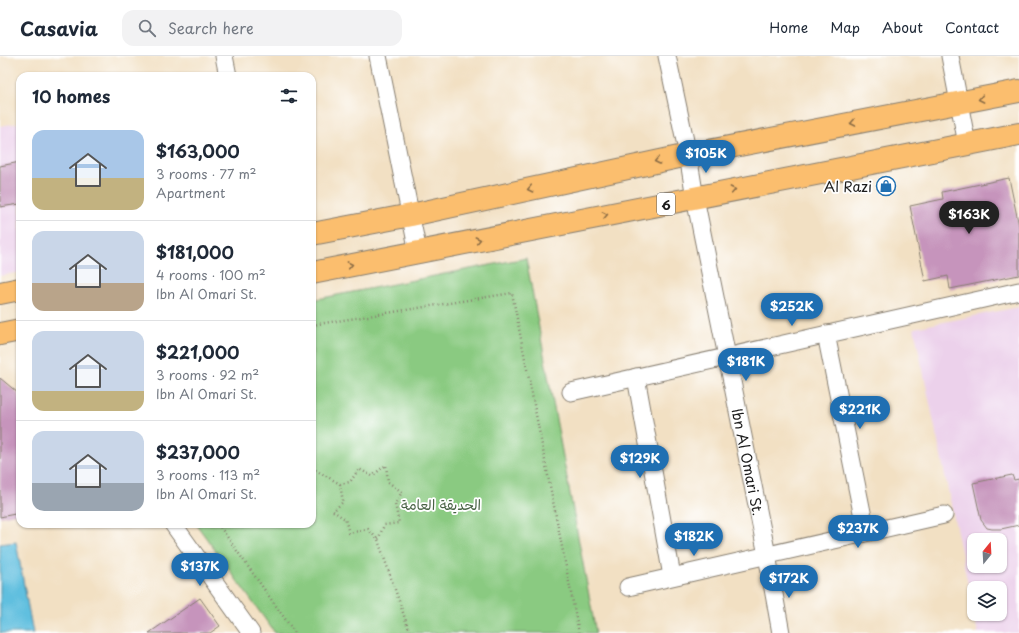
<!DOCTYPE html>
<meta charset="utf-8">
<style>
body{margin:0;font-family:"Playpen Sans","Playpen Sans Arabic",sans-serif;background:#f2f2f3;color:#1f2937;height:100vh;display:flex;flex-direction:column;font-size:15px;white-space:nowrap}
*{box-sizing:border-box;margin:0}
p{font-size:13px;color:#747a83}
.icon{flex:none;width:22px;height:22px;fill:none;stroke:currentColor;stroke-width:2;stroke-linecap:round;stroke-linejoin:round}
.map{position:relative;flex:1;overflow:hidden}
.sheet{position:absolute;left:16px;top:16px;width:300px;height:456px;display:flex;flex-direction:column;background:#fff;border-radius:12px;box-shadow:0 1px 3px #0004}
.sheet>*{flex:none}
.needle{width:26px;rotate:18deg}
.buttons{position:absolute;left:967px;top:477px;display:grid;gap:8px}
.buttons a{display:grid;place-items:center;width:40px;height:40px;border-radius:8px;background:#fff;box-shadow:0 1px 3px #0004;font-size:20px}
.price{position:absolute;translate:-50% -34px;padding:0 9px;border-radius:14px;background:#1f6fb2;color:#fff;font-size:13px;line-height:26px;filter:drop-shadow(0 1px 2px #0008)}
.price::after{content:'';position:absolute;left:50%;top:24px;width:12px;height:9px;margin-left:-6px;background:inherit;clip-path:polygon(0 0,100% 0,50% 100%)}
.price.active{background:#222;color:#fff}
ul{padding:0;list-style:none}
li{display:flex;align-items:center;gap:12px;height:100px;padding:0 16px}
li+li{border-top:1px solid #e0e1e3}
li span{display:grid;place-items:center;flex:none;width:112px;height:80px;border-radius:12px;color:#555}
li>.icon{margin-inline-start:auto}
span .icon{width:48px;height:48px;fill:#fffc;stroke-width:1}
li b{font-size:17px}
h2{display:flex;justify-content:space-between;align-items:center;height:48px;padding:0 16px;font-size:17px}
header{display:flex;align-items:center;gap:24px;box-sizing:border-box;height:56px;padding:0 20px;background:#fff;border-bottom:1px solid #e0e1e3}
header strong{font-size:19px}
nav{display:flex;gap:22px;margin-inline-start:auto;font-size:14px}
.search{width:280px;height:36px;background:#f2f2f3;display:flex;align-items:center;gap:10px;box-sizing:border-box;padding:0 14px;border-radius:12px;color:#747a83;font-size:15px}
.map>svg:first-child{display:block}
</style>
<header>
<strong>Casavia</strong>
<div class="search"><svg class="icon" aria-label="search" viewBox="0 0 24 24"><circle cx="10" cy="10" r="6"/><path d="M15 15l6 6"/></svg>Search here</div>
<nav><a>Home</a><a>Map</a><a>About</a><a>Contact</a></nav>
</header>
<div class="map">
<svg width="1019" height="577" viewBox="0 0 1019 577">
<rect width="100%" height="100%" fill="#fff"/>
<filter id="ink" filterUnits="userSpaceOnUse"><feTurbulence type="fractalNoise" baseFrequency=".025" numOctaves="2"/><feDisplacementMap in="SourceGraphic" scale="8" xChannelSelector="R" yChannelSelector="G"/><feConvolveMatrix kernelMatrix="1 2 1 2 8 2 1 2 1" color-interpolation-filters="sRGB"/></filter>
<filter id="wash" filterUnits="userSpaceOnUse"><feTurbulence type="fractalNoise" baseFrequency=".012" numOctaves="4" result="noise"/><feDisplacementMap in="SourceGraphic" scale="16" xChannelSelector="R" yChannelSelector="G"/><feGaussianBlur stdDeviation="0.9" result="paint"/><feColorMatrix in="noise" values="0 0 0 0 0 0 0 0 0 0 0 0 0 0 0 0 0 1.4 0 .05"/><feComposite in="paint" operator="in"/></filter>
<g filter="url(#wash)">
<rect width="100%" height="100%" fill="#f2e0c3"/>
<g fill="#ecd1eb" fill-rule="evenodd">
<polygon points="20,67 20,216 0,220 0,70"/>
<path d="M1019,251V577H978L974,558H1000V532H974V557L914,272ZM974,484H1000V510H974Z"/>
</g>
<polygon fill="#8aca81" stroke="#53734e" points="526,202 596,577 275,577 196,468 312,468 312,244"/>
<polygon fill="#61bfdf" stroke="#3e6e7e" points="16,486 33,577 0,577 0,488"/>
<g id="blocks">
<g fill="#c694bc">
<polygon points="20,106 20,148 0,151 0,110"/>
<polygon points="1009,122 1019,170 1019,219 950,233 948,220 925,225 910,150 943,143 942,136"/>
<polygon points="0,322 18,337 20,346 20,457 0,461"/>
<polygon points="1012,419 1014,424 1019,423 1019,469 1001,473 992,473 987,472 981,464 973,427"/>
<polygon points="200,542 220,570 210,577 149,577"/>
</g>
</g>
</g>
<g filter="url(#ink)">
<use href="#blocks" fill-opacity="0" stroke="#877e70" stroke-width="1"/>
<g fill="none" stroke-linecap="round" stroke-linejoin="round">
<defs>
<g id="minor">
<polyline points="224,0 228,20"/>
<polyline points="378,0 418,196"/>
<path id="s1" d="M667,0L688,99L695,142L767,499L781,577"/>
<polyline points="950,0 967,88"/>
<polyline points="826,278 866,476"/>
<polyline points="636,321 672,520"/>
<polyline points="571,336 1019,235"/>
<polyline points="173,468 251,577"/>
<polyline points="628,531 944,459"/>
</g>
<g id="trunk">
<polyline points="312,178 411,159 688,99 1019,35"/>
<polyline points="312,217 1019,78"/>
<polyline points="0,237 20,233"/>
<polyline points="0,278 20,274"/>
</g>
</defs>
<use href="#minor" stroke="#877e70" stroke-width="19"/>
<use href="#trunk" stroke="#877e70" stroke-width="24"/>
<g stroke="#877e70" stroke-width="2.5" stroke-dasharray="1 3" stroke-linecap="butt">
<polyline points="312,269 512,237 579,577"/>
<polyline points="312,412 340,428 350,426 359,413 372,420 386,409 388,426 402,436 395,448 399,467 384,469 378,484 368,473 349,477 345,463 333,455 343,446 340,428"/>
<polyline points="218,468 295,577"/>
<polyline points="378,484 410,577"/>
</g>
<use href="#minor" stroke="#fff" stroke-width="17"/>
<use href="#trunk" stroke="#fbbe6e" stroke-width="22"/>
</g>
<defs><path id="oneway-chevron" d="M-2-3.5L2.5 0L-2 3.5" fill="none" stroke-width="1.6" stroke-linecap="round" stroke-linejoin="round"/></defs>
<g stroke="#8c6d45">
<use href="#oneway-chevron" transform="translate(981 43) rotate(169)"/>
<use href="#oneway-chevron" transform="translate(853 67) rotate(169)"/>
<use href="#oneway-chevron" transform="translate(657 105) rotate(168)"/>
<use href="#oneway-chevron" transform="translate(530 133) rotate(168)"/>
<use href="#oneway-chevron" transform="translate(733 134) rotate(-11)"/>
<use href="#oneway-chevron" transform="translate(605 159) rotate(-11)"/>
<use href="#oneway-chevron" transform="translate(478 184) rotate(-11)"/>
<use href="#oneway-chevron" transform="translate(350 209) rotate(-11)"/>
</g>
</g>
<defs>
<symbol id="shop-ring" viewBox="-11 -11 22 22"><circle r="9.5" fill="#fff" stroke="#1f6fb2" stroke-width="1.5"/><path d="M-5-2.5h2.3a2.7 3.5 0 0 1 5.4 0H5L5.5 6h-11ZM-1.5-2.5h3a1.5 2.3 0 0 0-3 0Z" fill="#1f6fb2"/></symbol>
</defs>
<g fill-rule="evenodd">
<use href="#shop-ring" x="875" y="119" width="22" height="22"/>
</g>
<g text-anchor="middle" dominant-baseline="central" stroke-width="3.5" stroke-linejoin="round" paint-order="stroke">
<rect fill="#fff" stroke="#606060" stroke-width="1" x="657" y="137" width="18" height="22" rx="3"/>
<g font-size="13" font-weight="bold" fill="#1c1c1c">
<text x="666" y="148">6</text>
</g>
<g font-size="14" fill="#1c1c1c" stroke="#fff" text-anchor="end">
<text x="872" y="130">Al Razi</text>
</g>
<g font-size="14" fill="#1c1c1c" stroke="#fff">
<text stroke="none"><textPath href="#s1" startOffset="414">Ibn Al Omari St.</textPath></text>
</g>
<g font-size="14" fill="#486244" stroke="#fff">
<text x="441" y="448">الحديقة العامة</text>
</g>
</g>
</svg>
<div class="buttons">
<a><svg class="needle" viewBox="-14 -14 28 28"><path d="M0-13l5 13h-10z" fill="#e53935"/><path d="M0 13l5-13h-10z" fill="#747a83"/></svg></a>
<a><svg class="icon" aria-label="layers" viewBox="0 0 24 24"><path d="M12 4l9 5-9 5-9-5zM3 14l9 5 9-5"/></svg></a>
</div>
<b class="price" style="left:706px;top:118px">$105K</b>
<b class="price active" style="left:969px;top:179px">$163K</b>
<b class="price" style="left:792px;top:271px">$252K</b>
<b class="price" style="left:746px;top:326px">$181K</b>
<b class="price" style="left:860px;top:374px">$221K</b>
<b class="price" style="left:640px;top:423px">$129K</b>
<b class="price" style="left:858px;top:493px">$237K</b>
<b class="price" style="left:694px;top:501px">$182K</b>
<b class="price" style="left:200px;top:531px">$137K</b>
<b class="price" style="left:789px;top:543px">$172K</b>
<section class="sheet">
<h2>10 homes<svg class="icon" aria-label="filters" viewBox="0 0 24 24"><path d="M4 7h16M4 17h16"/><circle cx="9" cy="7" r="2"/><circle cx="15" cy="17" r="2"/></svg></h2>
<ul>
<li><span style="background:linear-gradient(#a9c7e8 60%,#c2b280 0)"><svg class="icon" aria-label="home" viewBox="0 0 24 24"><path d="M3 11l9-7 9 7M6 9v11h12V9"/></svg></span><div><b>$163,000</b><p>3 rooms · 77 m²</p><p>Apartment</p></div></li>
<li><span style="background:linear-gradient(#c9d6e8 65%,#b9a48a 0)"><svg class="icon" aria-label="home" viewBox="0 0 24 24"><path d="M3 11l9-7 9 7M6 9v11h12V9"/></svg></span><div><b>$181,000</b><p>4 rooms · 100 m²</p><p>Ibn Al Omari St.</p></div></li>
<li><span style="background:linear-gradient(#c9d6e8 75%,#c2b280 0)"><svg class="icon" aria-label="home" viewBox="0 0 24 24"><path d="M3 11l9-7 9 7M6 9v11h12V9"/></svg></span><div><b>$221,000</b><p>3 rooms · 92 m²</p><p>Ibn Al Omari St.</p></div></li>
<li><span style="background:linear-gradient(#c9d6e8 65%,#9aa5b1 0)"><svg class="icon" aria-label="home" viewBox="0 0 24 24"><path d="M3 11l9-7 9 7M6 9v11h12V9"/></svg></span><div><b>$237,000</b><p>3 rooms · 113 m²</p><p>Ibn Al Omari St.</p></div></li>
</ul>
</section>
</div>
